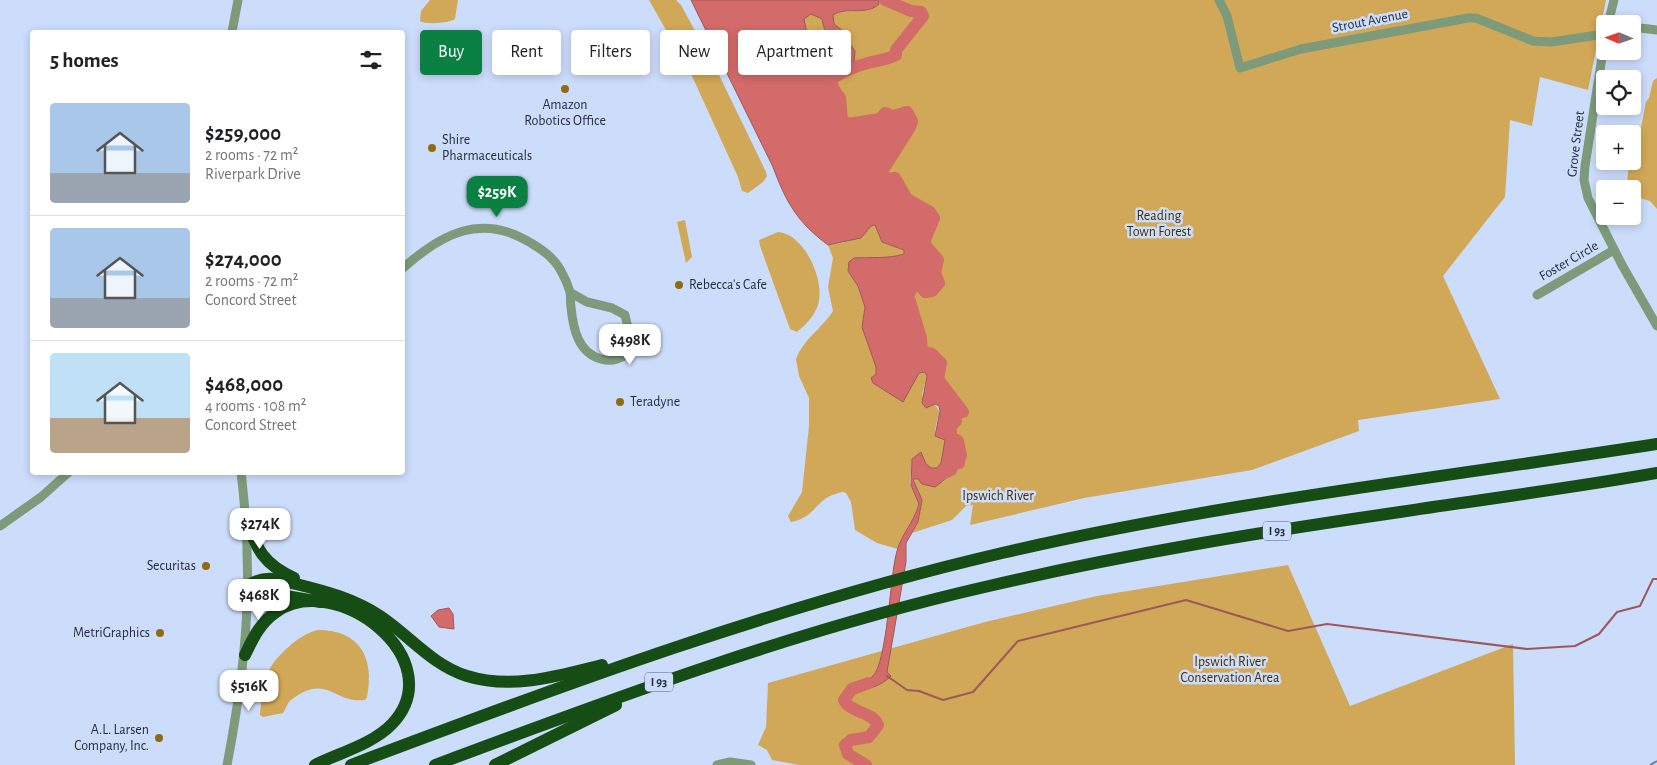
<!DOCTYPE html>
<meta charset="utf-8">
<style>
body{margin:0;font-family:"Alegreya Sans",sans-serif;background:#f6f6f6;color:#202124;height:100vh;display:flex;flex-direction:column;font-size:19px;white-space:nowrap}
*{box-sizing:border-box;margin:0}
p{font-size:16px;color:#757577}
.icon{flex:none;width:28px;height:28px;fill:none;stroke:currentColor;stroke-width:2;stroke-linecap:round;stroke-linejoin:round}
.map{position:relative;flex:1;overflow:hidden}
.sheet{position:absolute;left:30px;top:30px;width:375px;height:445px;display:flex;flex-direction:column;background:#fff;border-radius:5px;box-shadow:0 2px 8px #0003}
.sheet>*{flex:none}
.banner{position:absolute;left:420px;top:30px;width:475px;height:45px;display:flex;gap:10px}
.needle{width:32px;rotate:272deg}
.controls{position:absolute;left:1596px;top:15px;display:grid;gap:10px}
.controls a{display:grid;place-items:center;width:45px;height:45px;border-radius:5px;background:#fff;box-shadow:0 2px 8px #0003;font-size:25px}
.price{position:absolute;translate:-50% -42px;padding:0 11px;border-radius:10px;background:#fff;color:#222;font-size:16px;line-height:32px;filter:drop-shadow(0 1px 2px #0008)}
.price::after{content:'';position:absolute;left:50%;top:30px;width:15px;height:11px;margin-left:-8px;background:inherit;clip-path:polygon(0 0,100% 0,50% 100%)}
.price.active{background:#0b8043;color:#fff}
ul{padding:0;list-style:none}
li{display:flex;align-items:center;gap:15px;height:125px;padding:0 20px}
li+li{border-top:1px solid #e0e0e0}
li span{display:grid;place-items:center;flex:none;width:140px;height:100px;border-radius:5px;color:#555}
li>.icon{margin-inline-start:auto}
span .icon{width:60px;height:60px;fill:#fffc;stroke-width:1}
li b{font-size:21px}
h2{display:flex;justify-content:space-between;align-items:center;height:60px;padding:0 20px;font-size:21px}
.pill{padding:0 18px;border-radius:5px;background:#fff;box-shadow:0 2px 8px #0003;font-size:18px;line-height:45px}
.pill.active{background:#0b8043;color:#fff}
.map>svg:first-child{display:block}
</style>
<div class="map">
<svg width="1657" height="765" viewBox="0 0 1657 765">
<rect width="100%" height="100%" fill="#ccdcfb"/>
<g fill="#d1a857">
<path d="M430,0H458L455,19C449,23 426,25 420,21L421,11Z"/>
<polygon points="649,0 676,0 681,5 719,75 766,172 767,176 763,182 748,193 742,191 738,177 692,76"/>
<polygon points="877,0 1606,0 1588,90 1540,77 1532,126 1510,120 1505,197 1443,276 1500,399 1358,420 1359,431 1252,470 1084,498 970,525 973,505 966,506 952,520 912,533 918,522 922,501 914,479 943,482 952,474 953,464 958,463 953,457 959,445 951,437 951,426 955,419 951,421 947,418 951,413 962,412 938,379 939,372 922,351 921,338 908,295 916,281 932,264 933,252 925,245 925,240 933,226 923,208 907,199 895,178 888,179 881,175 881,170 887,163 912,121 907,113 893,116 885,113 880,119 848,124 842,120 840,98 833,88 831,79 843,71 849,43 834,24 833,15 839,12 870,10 878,0"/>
<polygon points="811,13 822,19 824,30 837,43 820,46 808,38 804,19"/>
<polygon points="1657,78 1657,209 1650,201 1633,196 1632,189 1627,189 1627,186 1629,161 1632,161 1633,154 1637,149 1646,102 1649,98 1653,81"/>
<polygon points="685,220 692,257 686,263 677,222"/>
<path d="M876,225L882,242L904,250L905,254L877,259L864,257L848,271L858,286L865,307L862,327L869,341L876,367V374L882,389L895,395L919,373L926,372L927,376L922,395C949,415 936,408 935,435L945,440L941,463L937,468H931L926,464L922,454L912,459L910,483L919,504C914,523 903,530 898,549L877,543L855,530L851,502L846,493L843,492C814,497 818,517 791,522L788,516L802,492L809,426V398L799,376L796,359C803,340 822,328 833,311L828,287L833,258L828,245C843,243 863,240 871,226Z"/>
<path d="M778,232C804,234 823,277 819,300C818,312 806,325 797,332L790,329L760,246L759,240Z"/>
<polygon points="1288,565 1350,706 1513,644 1515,765 799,765 772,760 767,750 758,745 766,727 768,683 985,622 1097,596"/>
<path d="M318,630C360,630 375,658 367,697L365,700C334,704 327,672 291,700C287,703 286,709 283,713L263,717L260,715C261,703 262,687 266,676C274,657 299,634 318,630Z"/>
</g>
<g fill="#d26b69" stroke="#9e585c" fill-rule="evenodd">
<path d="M691,0H878L879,4C867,16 847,6 833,15L834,24L847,34L849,43L855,51L854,62L831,79L833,88L840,98L842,120L848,123L880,119L885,113L893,116L907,112L912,121L910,127L881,173L888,179L895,178L907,199L930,212L934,218L925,240V245L935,256V262L916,281L908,296L921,338L922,351L932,354L941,363L938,379L962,410L958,413H951L947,418L956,421L951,426V437L958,441L961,456L954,455V460L959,463L953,464L952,474L935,487L922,484L918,479H913L922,500L918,522L906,543V562L887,672L891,676C880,687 868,689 853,691L852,685C859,683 868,681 873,676C887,662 890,579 896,555C900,535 914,523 919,504L911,485L912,459L921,452L926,464L931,468H937L941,463L945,440L935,436L940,411L939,406L935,404L926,408L922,403L927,376L925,372L919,373L903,402L873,383L871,378L876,374V367L862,327L865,307L858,286L848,271L849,262L854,258C871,257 888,259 904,254V250L882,242L875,225L871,226L861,238L828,245C797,222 786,202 773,167ZM811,14L822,19L825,32L837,43L820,46L808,38L804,19Z"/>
<polygon points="449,608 453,614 454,629 439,627 431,616 438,610"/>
</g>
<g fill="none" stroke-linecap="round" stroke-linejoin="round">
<polyline stroke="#9e585c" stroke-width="2" points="887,676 907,690 919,691 943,700 973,692 1018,641 1186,600 1288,631 1327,624 1527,649 1575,646 1599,634 1617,612 1640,606 1653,579 1657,579"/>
<g stroke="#d26b69" stroke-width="12">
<path d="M885,0L911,11L921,12L923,16L896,50V55C887,60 878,60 868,63C855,66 843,72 831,79L833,88L840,98L842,120L848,124L880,119L885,113L893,116L907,112L912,121L910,127L881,173L888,179L895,178L907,199L930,212L934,218L925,240V245L938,260L935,273L939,283L932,291L925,292L922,288L933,276L930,273C918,275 914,286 908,295L921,338L922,351L932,354L941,363L938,379L963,412L951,413L947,418L956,421L951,426V437L958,441L961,456L954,455V460L959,461V463L953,464L951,470L942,474"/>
<path d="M866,765L848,754L845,745L851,740L869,737L878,725C872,711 850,713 844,700L852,689L869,683"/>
</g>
<g stroke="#7d9b7a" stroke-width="9">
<polyline points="1219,0 1227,16 1240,68 1301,49 1468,18 1476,18 1533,41 1551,42 1605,34"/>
<polyline points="1608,24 1614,0"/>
<polyline points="1632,27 1657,30"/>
<polyline points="232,32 238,0"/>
<polyline points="1605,38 1585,166 1584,180 1588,198 1622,265 1657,326"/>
<path d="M402,269C441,234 481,212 531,243C543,250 555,259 561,271C565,278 568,285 570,292C571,297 570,302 571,307C573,328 578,353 601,359C610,362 618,360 626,355L631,340L625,315L612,308L587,302L571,293"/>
<polyline points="1537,295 1614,250"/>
<polyline points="0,526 41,497 69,472"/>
<path d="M227,765C247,660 254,579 241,472"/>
<polyline points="717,765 730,762 751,765"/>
</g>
<g stroke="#164d14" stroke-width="12">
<path d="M245,516C257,548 261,563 294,578"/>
<path d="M321,602L262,592L249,585C264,575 279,579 296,584C325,591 354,599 380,616C410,636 432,665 467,676C512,690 558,676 602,665"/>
<path d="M245,655C253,638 260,623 276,612C335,570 453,659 392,724C373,744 339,753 315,765"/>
<path d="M351,765C565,684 779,605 1002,553C1217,503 1439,478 1657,444"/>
<path d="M435,765C617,697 799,629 989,586C1125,554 1262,532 1400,512C1486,499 1572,488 1657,473"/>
<polyline points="495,765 616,705"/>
</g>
<polyline stroke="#727e94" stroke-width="2" stroke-dasharray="9 9" stroke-linecap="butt" points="1650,765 1657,761"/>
</g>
<g fill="#8f6a0f" stroke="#ccdcfb" stroke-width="2">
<circle cx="565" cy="89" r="5"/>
<circle cx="432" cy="148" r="5"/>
<circle cx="679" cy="285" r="5"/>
<circle cx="620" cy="402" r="5"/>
<circle cx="206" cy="566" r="5"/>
<circle cx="160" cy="633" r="5"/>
<circle cx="159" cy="738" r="5"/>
</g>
<g text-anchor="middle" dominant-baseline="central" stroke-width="5" stroke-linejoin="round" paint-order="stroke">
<g fill="#ccdcfb" stroke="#576275" stroke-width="1">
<rect x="1263" y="521.5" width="28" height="19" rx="4"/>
<rect x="645" y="672.5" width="28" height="19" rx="4"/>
</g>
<g font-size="12" font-weight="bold" fill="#252d3c">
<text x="1277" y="531">I 93</text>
<text x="659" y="682">I 93</text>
</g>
<g font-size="14" fill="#252d3c" stroke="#ccdcfb">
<text transform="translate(1370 21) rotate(-11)">Strout Avenue</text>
<text transform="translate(1576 144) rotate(-83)">Grove Street</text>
<text transform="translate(1569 261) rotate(-30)">Foster Circle</text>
</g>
<g font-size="14" fill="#252d3c" stroke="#ccdcfb" text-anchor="start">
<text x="565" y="105" text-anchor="middle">Amazon<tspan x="565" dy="16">Robotics Office</tspan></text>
<text x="442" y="140">Shire<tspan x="442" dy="16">Pharmaceuticals</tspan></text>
<text x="689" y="285">Rebecca's Cafe</text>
<text x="630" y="402">Teradyne</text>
<text x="196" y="566" text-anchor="end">Securitas</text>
<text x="150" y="633" text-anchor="end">MetriGraphics</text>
<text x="149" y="730" text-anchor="end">A.L. Larsen<tspan x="149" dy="16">Company, Inc.</tspan></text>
</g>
<g font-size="14" fill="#443003" stroke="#ccdcfb">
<text x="1159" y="216">Reading<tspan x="1159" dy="16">Town Forest</tspan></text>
<text x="998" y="496">Ipswich River</text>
<text x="1230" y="662">Ipswich River<tspan x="1230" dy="16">Conservation Area</tspan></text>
</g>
</g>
</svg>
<div class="controls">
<a><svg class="needle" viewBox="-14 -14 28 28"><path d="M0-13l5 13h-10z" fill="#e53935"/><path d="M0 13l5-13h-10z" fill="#757577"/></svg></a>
<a><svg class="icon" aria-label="locate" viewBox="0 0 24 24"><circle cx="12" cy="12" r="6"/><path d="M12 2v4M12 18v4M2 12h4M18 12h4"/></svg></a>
<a>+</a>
<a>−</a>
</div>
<b class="price active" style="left:497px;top:218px">$259K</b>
<b class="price" style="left:630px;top:366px">$498K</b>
<b class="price" style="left:260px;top:550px">$274K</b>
<b class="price" style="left:259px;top:621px">$468K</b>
<b class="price" style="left:249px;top:712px">$516K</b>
<div class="banner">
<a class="pill active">Buy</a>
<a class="pill">Rent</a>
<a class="pill">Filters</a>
<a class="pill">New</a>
<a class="pill">Apartment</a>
</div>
<section class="sheet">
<h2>5 homes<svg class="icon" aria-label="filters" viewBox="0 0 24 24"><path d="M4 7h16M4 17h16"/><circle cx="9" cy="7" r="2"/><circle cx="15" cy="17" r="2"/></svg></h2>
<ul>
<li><span style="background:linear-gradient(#a9c7e8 70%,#9aa5b1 0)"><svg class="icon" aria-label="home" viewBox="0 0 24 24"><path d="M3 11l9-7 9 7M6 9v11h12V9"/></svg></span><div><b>$259,000</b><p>2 rooms · 72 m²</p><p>Riverpark Drive</p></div></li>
<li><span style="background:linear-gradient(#a9c7e8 70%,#9aa5b1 0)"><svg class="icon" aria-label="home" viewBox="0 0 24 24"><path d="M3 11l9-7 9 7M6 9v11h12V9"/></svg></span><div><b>$274,000</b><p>2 rooms · 72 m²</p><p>Concord Street</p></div></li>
<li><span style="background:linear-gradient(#bfe0f5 65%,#b9a48a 0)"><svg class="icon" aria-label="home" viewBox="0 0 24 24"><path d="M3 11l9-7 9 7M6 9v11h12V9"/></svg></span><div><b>$468,000</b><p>4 rooms · 108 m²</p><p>Concord Street</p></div></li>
</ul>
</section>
</div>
